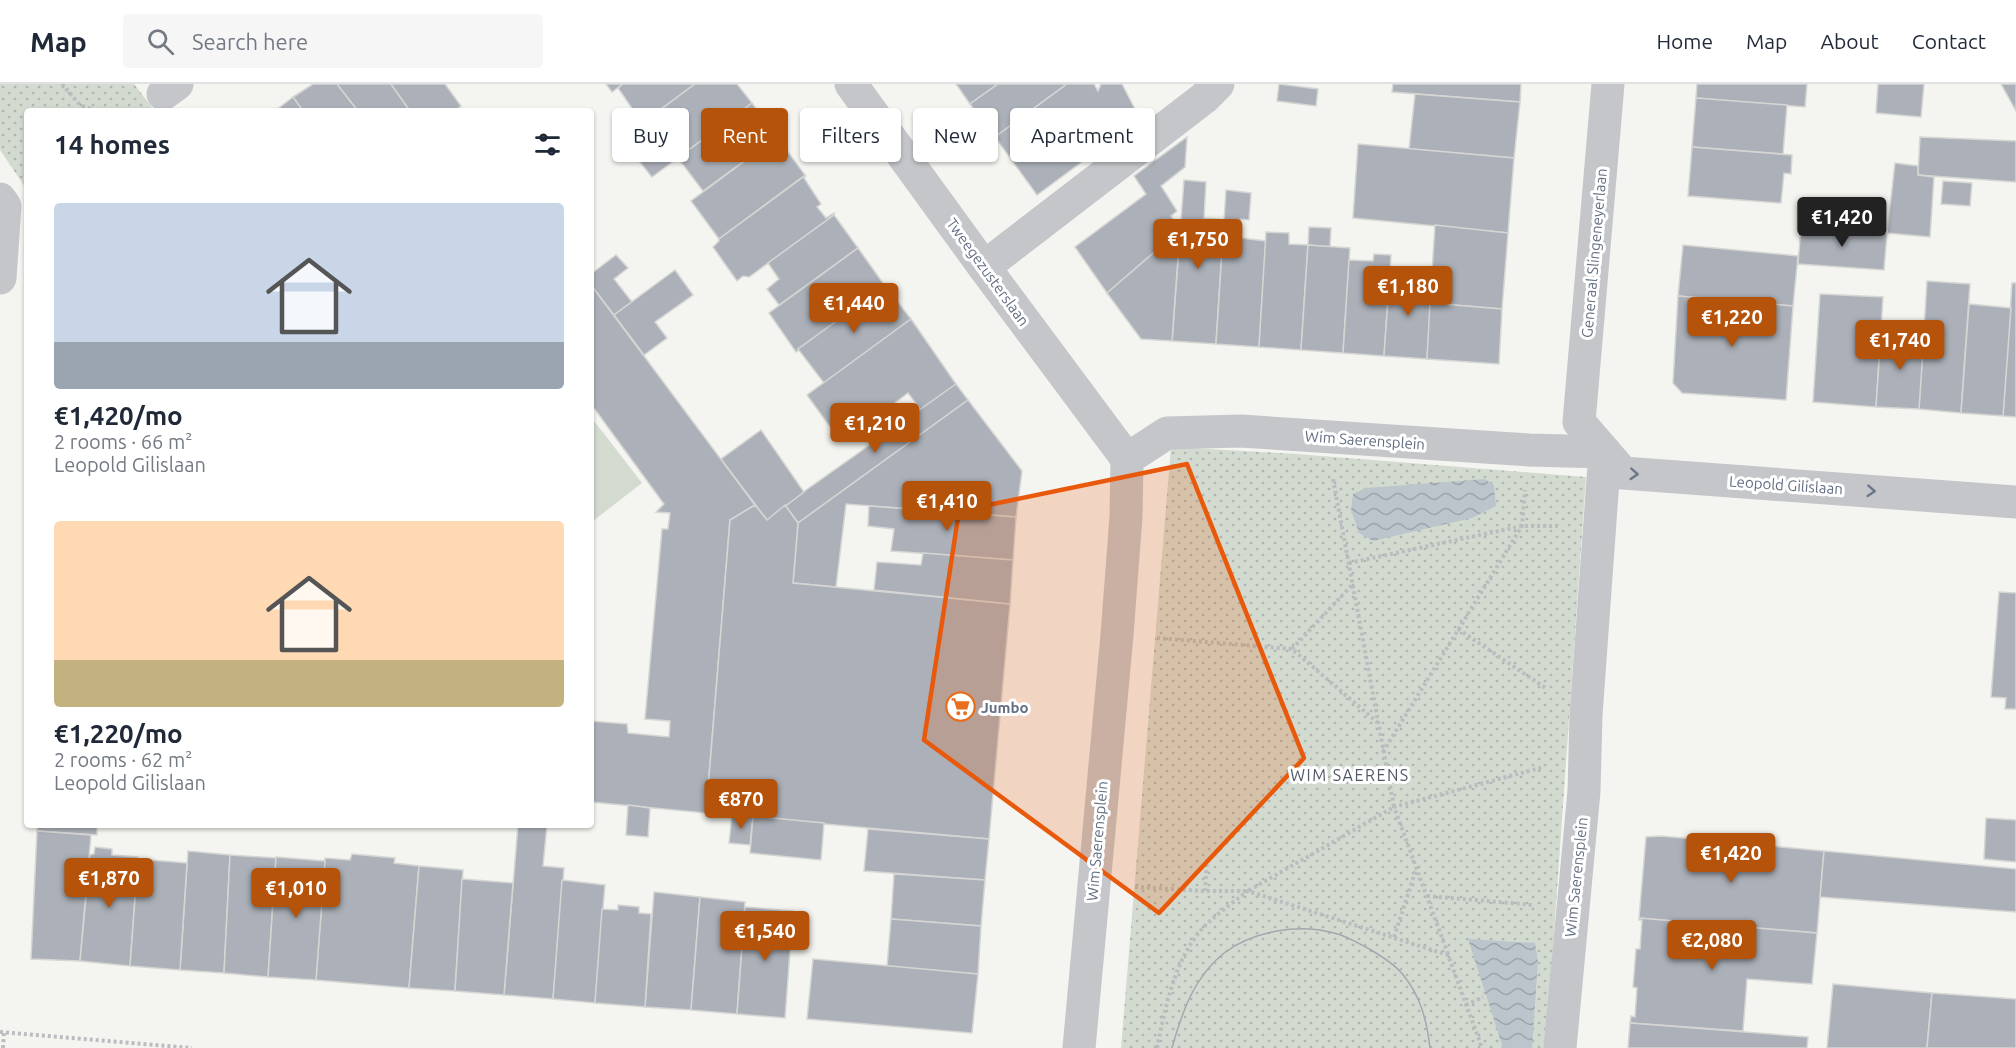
<!DOCTYPE html>
<meta charset="utf-8">
<style>
body{margin:0;font-family:Ubuntu,sans-serif;background:#f6f6f7;color:#1f2937;height:100vh;display:flex;flex-direction:column;font-size:22px;white-space:nowrap}
*{box-sizing:border-box;margin:0}
p{font-size:20px;color:#747a83}
.icon{flex:none;width:33px;height:33px;fill:none;stroke:currentColor;stroke-width:2;stroke-linecap:round;stroke-linejoin:round}
.map{position:relative;flex:1;overflow:hidden}
.side{position:absolute;left:24px;top:24px;width:570px;height:720px;display:flex;flex-direction:column;background:#fff;border-radius:6px;box-shadow:0 2px 4px #0004}
.side>*{flex:none}
.top-card{position:absolute;left:612px;top:24px;width:570px;height:54px;display:flex;gap:12px}
.price{position:absolute;translate:-50% -51px;padding:0 14px;border-radius:6px;background:#b45309;color:#fff;font-size:20px;line-height:39px;filter:drop-shadow(0 2px 3px #0008)}
.price::after{content:'';position:absolute;left:50%;top:36px;width:18px;height:14px;margin-left:-9px;background:inherit;clip-path:polygon(0 0,100% 0,50% 100%)}
.price.current{background:#222;color:#fff}
ul{padding:0;list-style:none}
li{display:grid;align-content:center;gap:12px;height:318px;padding:0 30px}
li span{display:grid;place-items:center;height:186px;border-radius:6px;color:#555}
li>.icon{margin-inline-start:auto}
span .icon{width:108px;height:108px;fill:#fffc;stroke-width:1}
li b{font-size:26px}
h2{display:flex;justify-content:space-between;align-items:center;height:72px;padding:0 30px;font-size:26px}
.chip{padding:0 21px;border-radius:6px;background:#fff;box-shadow:0 2px 4px #0004;font-size:21px;line-height:54px}
.chip.current{background:#b45309;color:#fff}
header{display:flex;align-items:center;gap:36px;box-sizing:border-box;height:84px;padding:0 30px;background:#fff;border-bottom:2px solid #e0e1e3}
header strong{font-size:28px}
nav{display:flex;gap:33px;margin-inline-start:auto;font-size:21px}
.search{width:420px;height:54px;background:#f6f6f7;display:flex;align-items:center;gap:15px;box-sizing:border-box;padding:0 21px;border-radius:6px;color:#747a83;font-size:22px}
.map>svg:first-child{display:block}
</style>
<header>
<strong>Map</strong>
<div class="search"><svg class="icon" aria-label="search" viewBox="0 0 24 24"><circle cx="10" cy="10" r="6"/><path d="M15 15l6 6"/></svg>Search here</div>
<nav><a>Home</a><a>Map</a><a>About</a><a>Contact</a></nav>
</header>
<div class="map">
<svg width="2016" height="964" viewBox="0 0 2016 964">
<defs>
<pattern id="grass-dots" width="8" height="8" patternUnits="userSpaceOnUse" patternTransform="scale(1.5)"><rect width="8" height="8" fill="#d3dbd1"/><path d="M2 2h.1M6 6h.1" fill="none" stroke="#afb6af" stroke-width="1.8" stroke-linecap="round"/></pattern>
<pattern id="water-waves" width="16" height="10" patternUnits="userSpaceOnUse" patternTransform="scale(1.5)"><rect width="16" height="10" fill="#bcc5cc"/><path d="M0 5q4-4 8 0t8 0" fill="none" stroke="#9ca4ab"/></pattern>
</defs>
<rect width="100%" height="100%" fill="#f4f4f0"/>
<g fill="url(#grass-dots)">
<polygon points="0,0 134,0 155,27 27,27 27,106 0,66"/>
<polygon points="1171,363 1297,370 1586,393 1546,964 1121,964"/>
</g>
<polygon fill="#d3dbd1" points="591,333 642,399 593,437 591,434"/>
<g fill="url(#water-waves)">
<polygon points="1485,395 1494,401 1496,422 1472,434 1373,457 1359,449 1351,426 1353,410 1366,404"/>
<polygon points="1468,855 1535,859 1538,877 1532,964 1503,964"/>
</g>
<g fill="#acb1b9" stroke="#d5d5d3" stroke-width="1.5">
<polygon points="313,0 337,0 358,27 303,27 293,13"/>
<polygon points="337,0 391,0 410,27 358,27"/>
<polygon points="391,0 445,0 461,22 455,27 410,27"/>
<polygon points="606,0 623,0 612,8"/>
<polygon points="623,0 695,0 642,39 618,4"/>
<polygon points="695,0 737,0 752,19 652,93 630,66 622,72 613,61"/>
<polygon points="956,0 998,0 970,20"/>
<polygon points="998,0 1067,0 995,53 970,20"/>
<polygon points="1067,0 1094,0 1098,7 1101,0 1122,0 1140,35 1037,111 995,53"/>
<polygon points="1279,0 1318,5 1316,22 1277,17"/>
<polygon points="1393,0 1521,0 1520,18 1392,8"/>
<polygon points="1697,0 1807,0 1805,23 1696,14"/>
<polygon points="1878,0 1924,0 1921,33 1876,29"/>
<polygon points="2001,0 2016,0 2016,27"/>
<polygon points="1415,10 1520,18 1514,74 1409,65"/>
<polygon points="293,13 303,27 275,27"/>
<polygon points="1696,14 1787,21 1783,70 1692,63"/>
<polygon points="752,19 777,53 703,107 678,74"/>
<polygon points="777,53 805,91 719,155 691,117"/>
<polygon points="1187,53 1185,83 1161,102 1177,127 1171,132 1180,146 1107,209 1075,163 1146,110 1134,92"/>
<polygon points="1920,53 2016,57 2016,98 1918,91"/>
<polygon points="1358,60 1514,74 1508,149 1353,134"/>
<polygon points="1692,63 1792,71 1791,90 1784,89 1781,119 1688,112"/>
<polygon points="1895,79 1918,82 1918,91 1934,93 1930,153 1887,149"/>
<polygon points="806,91 804,94 821,120 817,123 826,134 834,129 834,131 749,193 743,192 737,197 713,163 719,157 719,155"/>
<polygon points="1184,96 1206,98 1204,134 1224,136 1216,260 1172,257"/>
<polygon points="1943,97 1972,99 1970,122 1941,120"/>
<polygon points="1226,106 1251,109 1249,136 1241,135 1241,154 1266,157 1259,263 1216,260"/>
<polygon points="834,131 858,164 779,221 767,205 779,195 768,179"/>
<polygon points="1435,141 1508,149 1502,225 1430,219"/>
<polygon points="1801,142 1887,149 1884,186 1798,180"/>
<polygon points="1309,143 1331,144 1330,163 1308,161"/>
<polygon points="1180,146 1172,257 1141,255 1107,209"/>
<polygon points="1266,148 1289,149 1289,160 1308,161 1301,266 1259,263"/>
<polygon points="1308,161 1350,164 1343,269 1301,266"/>
<polygon points="1683,161 1798,172 1793,222 1678,212"/>
<polygon points="858,164 885,202 796,268 769,229"/>
<polygon points="1374,170 1391,171 1384,272 1343,269 1349,176 1373,177"/>
<polygon points="616,171 628,184 614,195 632,218 614,231 591,201 591,190"/>
<polygon points="675,186 693,211 655,238 667,254 644,271 614,231"/>
<polygon points="1390,186 1406,187 1406,197 1432,198 1427,275 1384,272"/>
<polygon points="1927,197 1970,200 1961,329 1919,325"/>
<polygon points="2012,199 2016,199 2016,333 2003,332"/>
<polygon points="591,201 755,421 730,436 706,729 591,718 591,637 627,640 628,649 669,653 670,637 645,635 662,445 668,445 670,429 656,428 664,420 591,320"/>
<polygon points="885,202 911,235 824,299 798,265"/>
<polygon points="1820,210 1883,213 1876,323 1813,318"/>
<polygon points="1678,212 1793,222 1786,316 1682,309 1673,299"/>
<polygon points="1430,219 1502,225 1499,280 1427,275"/>
<polygon points="1969,220 2011,224 2003,332 1961,329"/>
<polygon points="911,235 956,300 921,326 908,309 865,341 862,336 838,354 807,311"/>
<polygon points="1881,248 1924,251 1919,325 1876,323"/>
<polygon points="956,300 968,316 798,439 785,421"/>
<polygon points="968,316 1022,387 1016,433 846,420 836,503 793,499 798,439"/>
<polygon points="761,346 804,408 767,436 721,375"/>
<polygon points="755,421 767,436 785,421 798,439 793,499 1010,520 989,755 706,729 730,436"/>
<polygon points="869,422 1016,433 1013,476 891,467 894,445 868,442"/>
<polygon points="923,469 1013,476 1010,520 874,506 877,478 921,481"/>
<polygon points="1999,508 2016,509 2016,625 2005,625 2006,614 1991,613"/>
<polygon points="628,721 650,724 648,753 626,751"/>
<polygon points="732,731 753,732 750,761 729,759"/>
<polygon points="753,732 824,739 821,776 750,769"/>
<polygon points="1986,734 2016,736 2016,778 1984,775"/>
<polygon points="38,741 97,741 97,751 37,747"/>
<polygon points="518,741 547,741 543,782 564,784 553,915 504,911"/>
<polygon points="868,745 989,755 985,796 864,787"/>
<polygon points="37,747 91,751 80,877 31,875"/>
<polygon points="1661,752 1824,767 1817,849 1639,834 1646,753"/>
<polygon points="95,763 112,765 112,771 138,773 130,882 80,877 90,771 94,770"/>
<polygon points="188,767 230,771 224,889 180,886"/>
<polygon points="1824,767 2016,785 2016,828 1820,813"/>
<polygon points="352,770 395,774 394,779 419,782 409,904 316,896 325,774 350,776"/>
<polygon points="230,771 276,774 268,893 224,889"/>
<polygon points="276,773 325,777 316,896 268,893"/>
<polygon points="138,775 187,779 180,886 130,882"/>
<polygon points="419,782 463,786 455,907 409,904"/>
<polygon points="894,790 985,796 981,842 891,835"/>
<polygon points="462,795 513,799 504,911 455,907"/>
<polygon points="562,796 605,801 595,919 553,915"/>
<polygon points="654,808 700,813 691,926 645,923"/>
<polygon points="700,813 745,818 737,930 691,926"/>
<polygon points="618,821 639,823 639,829 651,830 645,923 595,919 602,825 618,826"/>
<polygon points="745,823 793,827 785,934 737,930"/>
<polygon points="1639,834 1817,849 1812,900 1747,895 1743,947 1630,939 1631,932 1635,933 1637,904 1633,903 1636,865 1640,865 1642,836 1639,836"/>
<polygon points="891,835 981,842 978,890 887,883"/>
<polygon points="813,875 978,890 972,949 807,935"/>
<polygon points="1833,900 1932,909 1927,964 1827,964"/>
<polygon points="1932,909 2016,915 2016,964 1927,964"/>
<polygon points="1630,939 1808,953 1807,964 1628,964"/>
</g>
<g fill="none" stroke-linecap="round" stroke-linejoin="round">
<g stroke="#bbbcbf" stroke-width="4" stroke-dasharray="3 3" stroke-linecap="butt">
<polyline points="62,0 80,21 96,27"/>
<polyline points="1349,479 1522,442 1558,442"/>
<polyline points="1458,545 1547,605"/>
<polyline points="1157,554 1292,565 1377,638"/>
<polyline points="1292,565 1352,501"/>
<polyline points="1383,668 1522,442 1525,406"/>
<polyline points="1135,803 1205,807 1248,807 1394,723 1333,395"/>
<polyline points="1205,807 1207,776"/>
<polyline points="1427,812 1533,821"/>
<polyline points="1394,853 1416,786"/>
<polyline points="1448,870 1394,723 1544,683"/>
<polyline points="1466,921 1483,913"/>
<polyline points="0,948 192,964"/>
<polyline points="3,964 4,948"/>
<path d="M1157,964C1166,920 1176,867 1211,836C1223,826 1236,816 1248,807L1448,871L1482,964"/>
</g>
<g stroke="#c4c6ca" stroke-width="33">
<polyline points="851,0 984,183 1127,375"/>
<polyline points="1608,0 1579,338 1623,389 2016,418"/>
<polyline points="163,10 177,0"/>
<polyline points="0,115 5,122 0,194"/>
<polyline points="984,183 1204,14 1218,0"/>
<polyline points="1127,375 1167,349 1241,347 1529,366 1605,368 1586,631 1584,707 1560,964"/>
<polyline points="1079,964 1117,551 1126,433 1127,375"/>
</g>
<path stroke="#a3a7ae" stroke-width="1.5" d="M1172,964C1182,928 1194,893 1224,869C1253,847 1299,839 1334,849C1347,852 1360,860 1371,866C1383,873 1396,881 1404,892C1421,913 1427,938 1430,964"/>
</g>
<defs><path id="oneway-chevron" d="M-2-3.5L2.5 0L-2 3.5" fill="none" stroke-width="1.6" stroke-linecap="round" stroke-linejoin="round" transform="scale(1.5)"/></defs>
<g stroke="#6c7789">
<use href="#oneway-chevron" transform="translate(1634 390) rotate(4)"/>
<use href="#oneway-chevron" transform="translate(1871 407) rotate(4)"/>
</g>
<path fill="#e8590c" fill-opacity="0.2" stroke="#e8590c" stroke-width="4.5" stroke-linejoin="round" d="M1187,380L1304,674L1159,829L924,656L959,427Z"/>
<defs>
<symbol id="supermarket-ring" viewBox="-11 -11 22 22"><circle r="9.5" fill="#fff" stroke="#e86d1c" stroke-width="1.5"/><path d="M-6-5.5h2.5l.6 2H6L4.5 2H-2.5L-4.4-4H-6ZM-1.5 3.2a1.3 1.3 0 1 0 .1 0ZM3 3.2a1.3 1.3 0 1 0 .1 0Z" fill="#e86d1c"/></symbol>
</defs>
<g fill-rule="evenodd">
<use href="#supermarket-ring" x="944" y="606" width="33" height="33"/>
</g>
<g text-anchor="middle" dominant-baseline="central" stroke-width="6" stroke-linejoin="round" paint-order="stroke">
<g font-size="15" fill="#626e82" stroke="#fff">
<text transform="translate(1594 169) rotate(-85)">Generaal Slingeneyerlaan</text>
<text transform="translate(988 188) rotate(54)">Tweegezusterslaan</text>
<text transform="translate(1365 356) rotate(4)">Wim Saerensplein</text>
<text transform="translate(1786 401) rotate(4)">Leopold Gilislaan</text>
<text transform="translate(1097 757) rotate(-85)">Wim Saerensplein</text>
<text transform="translate(1576 793) rotate(-84)">Wim Saerensplein</text>
</g>
<g font-size="15" font-weight="bold" fill="#626e82" stroke="#fff" text-anchor="start">
<text x="981" y="623">Jumbo</text>
</g>
<g font-size="16" letter-spacing="1.5" fill="#505967" stroke="#fff">
<text x="1350" y="691">WIM SAERENS</text>
</g>
</g>
</svg>
<b class="price current" style="left:1842px;top:164px">€1,420</b>
<b class="price" style="left:1198px;top:186px">€1,750</b>
<b class="price" style="left:1408px;top:233px">€1,180</b>
<b class="price" style="left:854px;top:250px">€1,440</b>
<b class="price" style="left:1732px;top:264px">€1,220</b>
<b class="price" style="left:1900px;top:287px">€1,740</b>
<b class="price" style="left:875px;top:370px">€1,210</b>
<b class="price" style="left:947px;top:448px">€1,410</b>
<b class="price" style="left:741px;top:746px">€870</b>
<b class="price" style="left:1731px;top:800px">€1,420</b>
<b class="price" style="left:109px;top:825px">€1,870</b>
<b class="price" style="left:296px;top:835px">€1,010</b>
<b class="price" style="left:765px;top:878px">€1,540</b>
<b class="price" style="left:1712px;top:887px">€2,080</b>
<div class="top-card">
<a class="chip">Buy</a>
<a class="chip current">Rent</a>
<a class="chip">Filters</a>
<a class="chip">New</a>
<a class="chip">Apartment</a>
</div>
<section class="side">
<h2>14 homes<svg class="icon" aria-label="filters" viewBox="0 0 24 24"><path d="M4 7h16M4 17h16"/><circle cx="9" cy="7" r="2"/><circle cx="15" cy="17" r="2"/></svg></h2>
<ul>
<li><span style="background:linear-gradient(#c9d6e8 75%,#9aa5b1 0)"><svg class="icon" aria-label="home" viewBox="0 0 24 24"><path d="M3 11l9-7 9 7M6 9v11h12V9"/></svg></span><div><b>€1,420/mo</b><p>2 rooms · 66 m²</p><p>Leopold Gilislaan</p></div></li>
<li><span style="background:linear-gradient(#ffd9b3 75%,#c2b280 0)"><svg class="icon" aria-label="home" viewBox="0 0 24 24"><path d="M3 11l9-7 9 7M6 9v11h12V9"/></svg></span><div><b>€1,220/mo</b><p>2 rooms · 62 m²</p><p>Leopold Gilislaan</p></div></li>
</ul>
</section>
</div>
